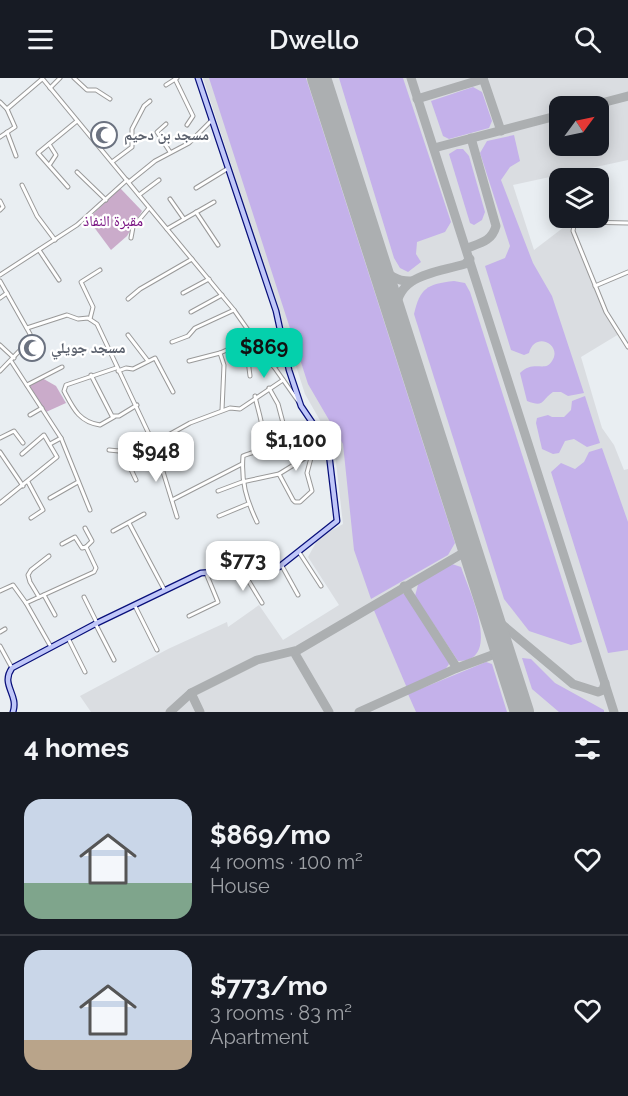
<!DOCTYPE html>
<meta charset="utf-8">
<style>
body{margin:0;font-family:Raleway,"Noto Naskh Arabic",sans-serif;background:#242831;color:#f1f3f6;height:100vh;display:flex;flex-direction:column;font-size:22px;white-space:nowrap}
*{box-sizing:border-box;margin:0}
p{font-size:20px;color:#9ea1a6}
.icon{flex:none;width:33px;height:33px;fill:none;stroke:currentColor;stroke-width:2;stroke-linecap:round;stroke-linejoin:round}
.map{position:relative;height:634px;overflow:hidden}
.sheet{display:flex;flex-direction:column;background:#171b24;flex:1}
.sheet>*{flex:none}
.needle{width:39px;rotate:57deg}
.tools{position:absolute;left:549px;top:18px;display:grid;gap:12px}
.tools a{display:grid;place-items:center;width:60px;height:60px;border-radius:12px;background:#171b24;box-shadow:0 3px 15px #0003;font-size:30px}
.price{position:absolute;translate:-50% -51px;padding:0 14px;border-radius:12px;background:#fff;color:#222;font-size:20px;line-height:39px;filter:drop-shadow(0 2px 3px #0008)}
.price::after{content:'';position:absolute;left:50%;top:36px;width:18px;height:14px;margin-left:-9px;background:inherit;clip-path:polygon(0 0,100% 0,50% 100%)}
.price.active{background:#04d0ac;color:#111}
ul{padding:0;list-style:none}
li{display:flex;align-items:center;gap:18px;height:150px;padding:0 24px}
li+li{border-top:2px solid #363941}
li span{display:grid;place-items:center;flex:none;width:168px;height:120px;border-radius:18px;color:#555}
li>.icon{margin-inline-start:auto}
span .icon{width:72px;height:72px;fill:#fffc;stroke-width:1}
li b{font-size:26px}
h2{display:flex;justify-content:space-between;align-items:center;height:72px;padding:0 24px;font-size:26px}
header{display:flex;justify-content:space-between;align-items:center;height:78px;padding:0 24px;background:#171b24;font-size:27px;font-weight:600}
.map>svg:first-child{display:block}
</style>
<header><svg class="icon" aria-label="menu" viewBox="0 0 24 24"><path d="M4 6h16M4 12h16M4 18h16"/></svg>Dwello<svg class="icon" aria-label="search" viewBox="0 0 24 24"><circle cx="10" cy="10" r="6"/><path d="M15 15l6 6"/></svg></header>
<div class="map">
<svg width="628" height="634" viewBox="0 0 628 634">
<rect width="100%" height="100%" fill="#e9eef2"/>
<path fill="#dadde1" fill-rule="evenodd" d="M203,0H628V82L513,107L534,172L568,146L605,233L619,256L581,279L602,350L614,367L624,392L628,391V634H91L80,618L168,571L227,544L228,549L259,527L283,562L339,527L308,479L319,459L343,446L334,367L305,316ZM560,28H598V68H560Z"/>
<g fill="#c4b1ea">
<polygon points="209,0 306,0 455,465 448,477 371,521 354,472 343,366 308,306"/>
<polygon points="339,0 403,0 451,144 445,154 417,164 416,176 421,184 408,194 400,190 394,180"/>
<polygon points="473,9 482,14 492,43 489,50 449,61 443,58 431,23"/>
<path d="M514,57L520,83L510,89L501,102L533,185L552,218L584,315L568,318L561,314H553C541,322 545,330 527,323L520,295C534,281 545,295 552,283C563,267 535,252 529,275L524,277L511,272L485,188L505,180L510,168L480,75L487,63Z"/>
<polygon points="457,71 463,71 469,78 485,134 482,142 474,147 470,145 449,76"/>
<path d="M454,203L465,205L470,214L582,564L571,567L529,553L504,521L414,236C420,210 427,206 454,203Z"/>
<polygon points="585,318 600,365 587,369 574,361 565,363 559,375 553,376 542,371 536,345 537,340 548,337 552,339 564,339 571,332 572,323"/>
<polygon points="602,370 628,444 628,572 608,575 551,394 561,385 575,391 584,384 589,374"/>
<path d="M449,485L461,489C468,510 504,584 458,583L415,518L419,503Z"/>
<polygon points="400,515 407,517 448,581 449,586 445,592 407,610 373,530"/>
<polygon points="522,580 531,581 555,605 604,632 604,634 559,634 532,611"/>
<polygon points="486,584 492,586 507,634 416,634 408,616"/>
</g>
<g fill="#caabca">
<polygon points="120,110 142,133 127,158 111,172 88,141"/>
<polygon points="42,300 56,308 66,325 46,334 29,307"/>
</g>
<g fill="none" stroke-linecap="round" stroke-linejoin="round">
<g stroke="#acafb1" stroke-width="9">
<polyline points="411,0 614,634"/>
<polyline points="483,0 501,53"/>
<polyline points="417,21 483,1"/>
<polyline points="590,28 628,18"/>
<polyline points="434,70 560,37"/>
<path d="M467,170C481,165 492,163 496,148L471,60"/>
<path d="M379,186C388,197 397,204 412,203"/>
<path d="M395,236C397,196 432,196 465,186L470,181"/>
<polyline points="404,508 457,590"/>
<polyline points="493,539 573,606 598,614 603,612 605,605"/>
<polyline points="294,574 329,634"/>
<polyline points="191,615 200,634"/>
<polyline points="170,634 191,615 257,582 298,572 470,471"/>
<polyline points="359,634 457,590 503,573"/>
</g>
<polyline stroke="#acafb1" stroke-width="24" points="319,0 522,634"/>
<defs>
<g id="minor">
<polyline points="42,0 234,232 298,323"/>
<polyline points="74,0 87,12 96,12 110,21"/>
<polyline points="175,1 193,38 187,47"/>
<polyline points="166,7 177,0"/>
<polyline points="50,10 60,0"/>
<polyline points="0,24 7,31"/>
<polyline points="166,46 157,54 170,74"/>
<polyline points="7,54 16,78"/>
<polyline points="0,59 15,49 7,31 42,1"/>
<polyline points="49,66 56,77 50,86"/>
<polyline points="112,84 132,69 132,51 144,28 150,23"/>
<polyline points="77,94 106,122"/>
<polyline points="129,104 155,83 189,65 211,43"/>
<polyline points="22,107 37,138 55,162"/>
<polyline points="68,109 38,75 77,43"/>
<polyline points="196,110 227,91"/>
<polyline points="139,117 159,102"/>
<polyline points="170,121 184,141"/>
<polyline points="0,123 3,129 0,132"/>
<polyline points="196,134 218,167"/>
<polyline points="628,145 583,144 574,147 573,153 606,234 628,269"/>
<polyline points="167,151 214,124"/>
<polyline points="131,160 133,149 149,130"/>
<polyline points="39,172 59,202"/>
<polyline points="0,197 77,147 127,102"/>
<polyline points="0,203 30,256 28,264 0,293"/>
<polyline points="595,208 628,194"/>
<polyline points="183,215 209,201"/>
<polyline points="0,220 7,215"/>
<polyline points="128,221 140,211 192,181"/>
<polyline points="191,234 222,217"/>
<polyline points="90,241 93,229 81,204 100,192"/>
<polyline points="27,250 67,237 78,241 88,240 97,246 156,371 177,439"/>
<polyline points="128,257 148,283"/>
<polyline points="172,264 188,258 195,250 234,232"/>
<polyline points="0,267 14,280"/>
<polyline points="220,275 224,287 222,332"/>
<polyline points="11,283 61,360 90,432"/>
<polyline points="189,283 220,275 254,260"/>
<polyline points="274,289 286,282"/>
<polyline points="118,293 126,290 133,291 155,280 173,314"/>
<polyline points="91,297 112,338 119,338 137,327"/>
<polyline points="250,298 248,282 265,275"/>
<polyline points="27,307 62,289"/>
<polyline points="269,310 278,326 287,360"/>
<path d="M255,318C257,331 270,362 258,372C254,375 247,376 243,378C241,403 246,421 257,444"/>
<polyline points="30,337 42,330"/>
<path d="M114,339L100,347C79,344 73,330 64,313L66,307L116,290"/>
<polyline points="0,360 14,353 23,365"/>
<polyline points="154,365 190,345 230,330 240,331 283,302"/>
<polyline points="50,366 61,360"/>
<polyline points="109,372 119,373 127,383"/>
<polyline points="0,374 23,408"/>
<polyline points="279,396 293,422 295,424 300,424 312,413 307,395 312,376"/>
<polyline points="136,402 127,383 156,371"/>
<polyline points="28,404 43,432 31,440"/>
<polyline points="218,413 242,404 279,396 326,367"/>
<polyline points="50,420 78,404"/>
<polyline points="172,422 242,386"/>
<polyline points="0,425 57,379 44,357 22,376"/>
<polyline points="219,438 248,426"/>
<polyline points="129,445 164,511"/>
<polyline points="85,450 92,463 86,469"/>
<polyline points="113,453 144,436"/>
<polyline points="299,474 321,508"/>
<polyline points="282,488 298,517"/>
<polyline points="242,492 262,525"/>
<polyline points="0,513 13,507 26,525"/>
<polyline points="44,517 55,537"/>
<polyline points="39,519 30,504 28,497 31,492 49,478"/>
<polyline points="84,519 97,545"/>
<polyline points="135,528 157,572"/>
<polyline points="189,538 218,524 206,495"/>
<polyline points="95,545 114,582"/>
<polyline points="0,554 5,551"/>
<polyline points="68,560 85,594"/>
<polyline points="0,568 12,590"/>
<polyline points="51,569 26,525 94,494 96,490 86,469 82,470 75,459 62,466"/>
</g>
<path id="secondary" d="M13,634C19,616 0,607 12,590L97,545L201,495L279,489L337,443L329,376L324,362L301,328L289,292L276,233L198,0"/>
</defs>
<use href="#minor" stroke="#999" stroke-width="5"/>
<use href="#secondary" stroke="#080f7a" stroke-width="7"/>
<use href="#minor" stroke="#fff" stroke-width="3"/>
<use href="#secondary" stroke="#c0c7f9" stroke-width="4.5"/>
</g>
<defs>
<symbol id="mosque-ring" viewBox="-11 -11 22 22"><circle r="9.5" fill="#fff" stroke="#6b7280" stroke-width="1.5"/><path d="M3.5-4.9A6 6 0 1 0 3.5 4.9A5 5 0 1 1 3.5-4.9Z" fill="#6b7280"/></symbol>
</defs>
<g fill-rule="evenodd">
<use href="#mosque-ring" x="89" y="42" width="30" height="30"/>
<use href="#mosque-ring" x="17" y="255" width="30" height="30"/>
</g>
<g text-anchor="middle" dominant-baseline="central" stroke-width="4.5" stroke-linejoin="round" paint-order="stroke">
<g font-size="15" font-weight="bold" fill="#5b616d" stroke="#fff" text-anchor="start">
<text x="124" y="57">مسجد بن دحيم</text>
<text x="51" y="270">مسجد جويلي</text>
</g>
<g font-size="15" fill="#770f81" stroke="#fff">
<text x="113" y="143">مقبرة النفاذ</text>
</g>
</g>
</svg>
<div class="tools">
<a><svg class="needle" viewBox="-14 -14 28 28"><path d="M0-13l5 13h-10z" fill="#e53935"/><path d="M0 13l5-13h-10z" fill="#9ea1a6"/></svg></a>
<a><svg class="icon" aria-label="layers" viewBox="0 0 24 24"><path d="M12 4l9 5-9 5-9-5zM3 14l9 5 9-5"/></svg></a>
</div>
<b class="price active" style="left:264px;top:301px">$869</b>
<b class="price" style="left:296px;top:394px">$1,100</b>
<b class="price" style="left:156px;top:405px">$948</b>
<b class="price" style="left:243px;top:514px">$773</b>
</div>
<section class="sheet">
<h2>4 homes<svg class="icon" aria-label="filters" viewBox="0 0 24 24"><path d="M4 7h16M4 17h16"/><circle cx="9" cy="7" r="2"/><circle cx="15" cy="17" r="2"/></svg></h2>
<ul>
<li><span style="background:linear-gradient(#c9d6e8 70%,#7fa58c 0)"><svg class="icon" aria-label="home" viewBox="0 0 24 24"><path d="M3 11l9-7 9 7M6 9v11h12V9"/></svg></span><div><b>$869/mo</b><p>4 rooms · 100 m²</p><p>House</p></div><svg class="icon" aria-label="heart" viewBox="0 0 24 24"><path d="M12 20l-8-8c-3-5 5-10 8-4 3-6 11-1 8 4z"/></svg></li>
<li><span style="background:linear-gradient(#c9d6e8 75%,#b9a48a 0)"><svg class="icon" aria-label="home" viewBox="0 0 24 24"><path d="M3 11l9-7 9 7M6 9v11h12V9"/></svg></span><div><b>$773/mo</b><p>3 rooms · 83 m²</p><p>Apartment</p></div><svg class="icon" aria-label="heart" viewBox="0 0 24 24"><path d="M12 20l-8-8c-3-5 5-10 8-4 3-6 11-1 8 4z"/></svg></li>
</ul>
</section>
